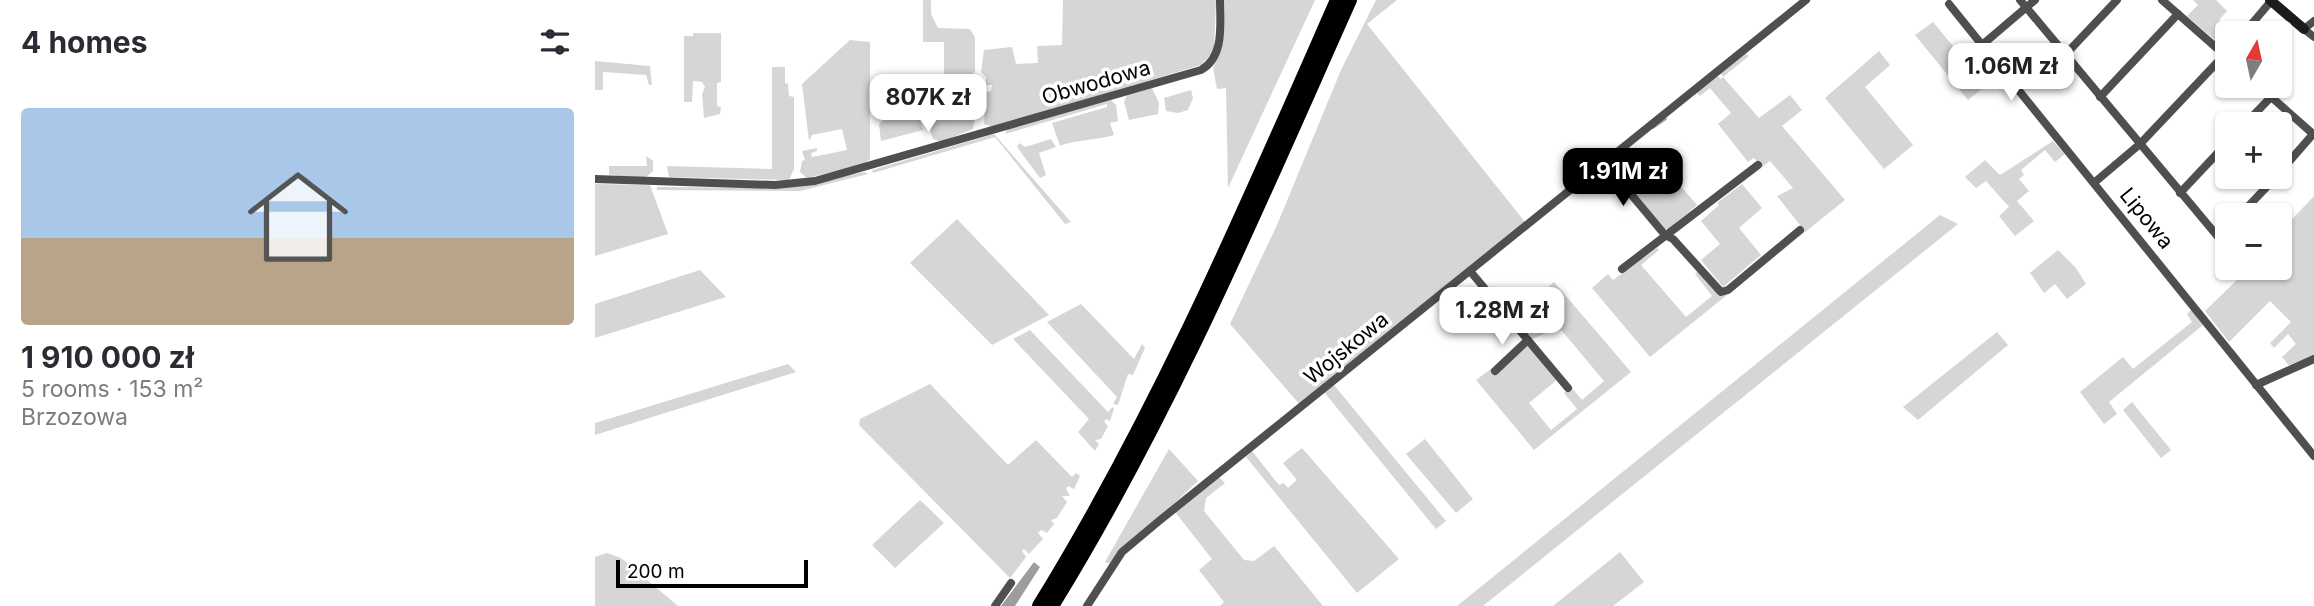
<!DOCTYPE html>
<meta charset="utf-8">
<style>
body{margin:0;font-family:Inter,sans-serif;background:#f7f7f7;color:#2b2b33;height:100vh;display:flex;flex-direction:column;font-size:26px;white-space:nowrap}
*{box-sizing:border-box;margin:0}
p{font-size:23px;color:#7c7c81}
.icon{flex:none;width:38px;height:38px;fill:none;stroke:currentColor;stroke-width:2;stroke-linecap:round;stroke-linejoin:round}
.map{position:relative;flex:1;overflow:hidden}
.details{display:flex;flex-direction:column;background:#fff;width:595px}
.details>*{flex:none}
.needle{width:46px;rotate:9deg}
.fabs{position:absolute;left:1620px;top:21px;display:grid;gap:14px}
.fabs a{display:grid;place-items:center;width:77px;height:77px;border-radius:7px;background:#fff;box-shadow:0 2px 5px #0004;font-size:35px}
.scale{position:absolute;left:21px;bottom:18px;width:192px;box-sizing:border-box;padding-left:7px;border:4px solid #000;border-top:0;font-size:19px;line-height:24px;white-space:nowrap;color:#000;-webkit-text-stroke:5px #fff;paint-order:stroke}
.price{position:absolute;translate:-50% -60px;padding:0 16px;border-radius:14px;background:#fff;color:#222;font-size:23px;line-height:46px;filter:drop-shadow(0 2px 4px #0008)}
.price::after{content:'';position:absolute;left:50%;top:42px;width:21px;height:16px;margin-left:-10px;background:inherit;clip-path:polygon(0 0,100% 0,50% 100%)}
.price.current{background:#000;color:#fff}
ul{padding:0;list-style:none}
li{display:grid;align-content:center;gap:14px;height:371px;padding:0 21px}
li+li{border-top:2px solid #e1e1e2}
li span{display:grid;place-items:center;height:217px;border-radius:7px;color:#555}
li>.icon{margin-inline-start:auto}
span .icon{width:126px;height:126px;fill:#fffc;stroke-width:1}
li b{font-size:30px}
h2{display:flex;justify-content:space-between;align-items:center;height:84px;padding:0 21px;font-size:30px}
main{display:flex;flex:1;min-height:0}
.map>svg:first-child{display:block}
</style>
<main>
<section class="details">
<h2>4 homes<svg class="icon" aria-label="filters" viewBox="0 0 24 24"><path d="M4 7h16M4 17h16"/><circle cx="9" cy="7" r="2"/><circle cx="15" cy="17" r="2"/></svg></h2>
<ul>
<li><span style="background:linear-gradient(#a9c7e8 60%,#b9a48a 0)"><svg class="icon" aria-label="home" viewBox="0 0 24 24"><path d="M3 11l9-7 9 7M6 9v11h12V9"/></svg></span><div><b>1 910 000 zł</b><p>5 rooms · 153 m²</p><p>Brzozowa</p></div></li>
</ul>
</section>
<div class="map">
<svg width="1719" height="606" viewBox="0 0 1719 606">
<rect width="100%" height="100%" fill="#fff"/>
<g fill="#d6d6d6">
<path d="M328,0H336V14L343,28L375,29L380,37V72L375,77C375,95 383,109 378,129L346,142L338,139L330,115L334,110L349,104V42H328Z"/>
<polygon points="468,0 621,0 619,51 606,65 398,127 389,124 391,92 396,91 397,85 391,85 391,77 386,72 389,50 417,47 421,64 443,63 442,46 467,45"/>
<polygon points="628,0 720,0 633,188 631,88 622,89 618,68 624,55"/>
<polygon points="781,0 802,0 772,24 930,222 705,405 635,324 682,225 746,70"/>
<polygon points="1598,0 1621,0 1632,11 1624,20 1642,32 1633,33 1633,42 1628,47 1592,16 1603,5"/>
<polygon points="1338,22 1387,81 1402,69 1418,88 1404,75 1373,100 1320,35"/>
<polygon points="98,33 126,33 126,82 122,83 122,106 126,107 125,114 109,118 107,94 110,87 107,82 98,81 97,102 89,102 89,36 98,36"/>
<polygon points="255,40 275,42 275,159 267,165 212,178 205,172 207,161 210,160 207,151 222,148 222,151 216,153 217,157 252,150 247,129 217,135 214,141 207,84"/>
<polygon points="1284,51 1295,65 1270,87 1318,145 1289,169 1230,98"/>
<polygon points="1150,53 1154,56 1128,77 1164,118 1195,95 1207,110 1187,126 1250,200 1055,357 997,288 1013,274 1018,280 1062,248 1064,250 1046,265 1091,317 1117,296 1100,274 1103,271 1126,294 1208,229 1182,196 1198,188 1175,161 1167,167 1159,158 1153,162 1123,124 1136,113 1115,88 1105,96 1101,92 1121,75 1126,79 1128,77 1125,72"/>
<polygon points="0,61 55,66 57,85 54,85 51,75 8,72 8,90 0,90"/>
<polygon points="177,67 190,67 190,83 193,84 194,96 199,97 199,169 194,180 74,177 72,166 177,169"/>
<polygon points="557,88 564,103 563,114 534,120 529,102 532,95"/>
<polygon points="596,90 598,98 593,110 583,113 571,111 569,98"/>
<path d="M516,100L521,105L523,121L515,123L519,135C502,140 474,141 465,146L457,123L512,107V104L410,134L412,129Z"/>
<polygon points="288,120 325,120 328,130 286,141 284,124"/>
<polygon points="399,134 476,222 470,224 400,137 278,173 277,170"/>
<polygon points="456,139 461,147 444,153 451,175 445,178 422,147 424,143 430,147"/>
<polygon points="1458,141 1470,154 1460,162 1450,150 1426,170 1429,175 1424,179 1434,191 1422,201 1439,221 1420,236 1404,216 1414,207 1391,181 1381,188 1370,177 1390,160 1405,175"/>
<polygon points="51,156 58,161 58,171 50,178 14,175 14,166 52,166"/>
<polygon points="1021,158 1049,192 1060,183 1065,188 1078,177 1102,205 1074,229 1068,229 1014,164"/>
<polygon points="269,172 273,174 205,191 62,190 62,187 191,188"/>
<polygon points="0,184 55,185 73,234 0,256"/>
<polygon points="1147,184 1167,208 1144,228 1166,255 1128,287 1106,260 1125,244 1106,221 1124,205 1122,203"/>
<polygon points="1719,196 1719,357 1695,367 1687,357 1701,344 1693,334 1679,348 1675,343 1696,322 1675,301 1634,342 1610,311 1647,275 1641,268 1685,268 1685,232"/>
<polygon points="1345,215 1363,224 888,606 862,606"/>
<polygon points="362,219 454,315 397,345 315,263"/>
<polygon points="1463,250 1481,268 1491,284 1472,299 1460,284 1449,293 1435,273"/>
<polygon points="105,270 131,297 0,338 0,304"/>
<polygon points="959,282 1036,372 939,450 881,380 897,368 900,372 934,345 963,379 934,403 956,430 982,409 969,393 976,387 987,400 1009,381 967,331 958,330 937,339 907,305 910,302 940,334 957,319 940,298"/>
<polygon points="486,304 539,359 547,344 550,348 538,375 533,374 523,405 518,404 522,397 452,322"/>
<polygon points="1597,309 1608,325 1514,402 1522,414 1509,424 1485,392 1528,357 1538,369 1597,322 1592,314"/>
<polygon points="435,330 513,412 517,407 519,409 515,421 511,419 509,422 513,426 506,439 500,440 504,444 500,451 483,432 494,419 418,339"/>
<polygon points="1402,332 1413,345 1323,420 1308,407"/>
<polygon points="193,364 201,372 0,435 0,423"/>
<polygon points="335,384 413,465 441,440 477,477 481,473 485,476 479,489 473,486 471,489 475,496 467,496 472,502 462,518 456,520 459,524 452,533 446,530 443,533 448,539 434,554 429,549 427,551 431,557 415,578 264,425 265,419"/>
<polygon points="739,385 851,521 841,529 729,392"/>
<polygon points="1537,402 1576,450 1566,458 1528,410"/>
<polygon points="830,439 878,499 861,513 811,454"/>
<polygon points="707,448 804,559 762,593 651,457 657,451 684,485 689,483 693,488 702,480 688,463"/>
<polygon points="574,449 603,481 515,564 510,562"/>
<polygon points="624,477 630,483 611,498 609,511 649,560 659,561 679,546 728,606 625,606 629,602 604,570 617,559 580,512"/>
<polygon points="325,500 349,523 300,568 277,545"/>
<polygon points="1025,552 1049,582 1018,606 958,606"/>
<polygon points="12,553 26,558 83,606 0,606 0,557"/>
</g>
<polygon fill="#9d9d9d" points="439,562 445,567 420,606 406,606"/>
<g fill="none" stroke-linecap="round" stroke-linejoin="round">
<polyline stroke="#9d9d9d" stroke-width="2" points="1058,128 1071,119"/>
<g stroke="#4f4f4f" stroke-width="8">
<polyline points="1425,0 1624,238 1633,228"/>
<polyline points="1567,0 1633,58"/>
<polyline points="1354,4 1719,456"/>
<polyline points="1719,21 1709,29 1719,37"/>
<polyline points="1649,33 1677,0"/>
<polyline points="1387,45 1440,0"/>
<polyline points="1470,55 1522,0"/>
<polyline points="1664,86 1718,134 1685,172"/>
<polyline points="1505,97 1583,14"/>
<polyline points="1650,124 1677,96"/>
<polyline points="1009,162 1070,235 1078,239 1126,292 1133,290 1205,230"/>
<path d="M0,179L180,185L220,181L606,70C630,57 625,23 625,0"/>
<polyline points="1500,182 1545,144 1633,51"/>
<polyline points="1585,193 1633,142"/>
<polyline points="1645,215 1681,177"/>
<polyline points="1027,269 1163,165"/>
<polyline points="875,271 973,388"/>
<polyline points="900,371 933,340"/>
<polyline points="1661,385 1719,359"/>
<polyline points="400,606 416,583"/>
<polyline points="492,606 527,552 564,521 1211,0"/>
</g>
<polyline stroke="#1c1c1c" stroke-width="10" points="1675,0 1709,29"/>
<g stroke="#000" stroke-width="14">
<path d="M444,606C563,413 651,207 742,0"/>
<path d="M457,606C576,413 663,206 755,0"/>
</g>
</g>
<g text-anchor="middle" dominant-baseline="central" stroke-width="7" stroke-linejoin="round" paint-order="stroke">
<g font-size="21" fill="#000" stroke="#fff">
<text transform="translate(501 82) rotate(-16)">Obwodowa</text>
<text transform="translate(1552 218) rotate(51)">Lipowa</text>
<text transform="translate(751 348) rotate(-39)">Wojskowa</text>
</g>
</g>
</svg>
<div class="fabs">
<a><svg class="needle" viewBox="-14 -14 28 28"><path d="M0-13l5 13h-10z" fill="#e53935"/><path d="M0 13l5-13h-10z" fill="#7c7c81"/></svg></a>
<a>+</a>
<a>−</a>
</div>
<div class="scale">200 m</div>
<b class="price" style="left:1416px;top:103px">1.06M zł</b>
<b class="price" style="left:333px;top:134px">807K zł</b>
<b class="price current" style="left:1028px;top:208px">1.91M zł</b>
<b class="price" style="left:907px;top:347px">1.28M zł</b>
</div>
</main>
